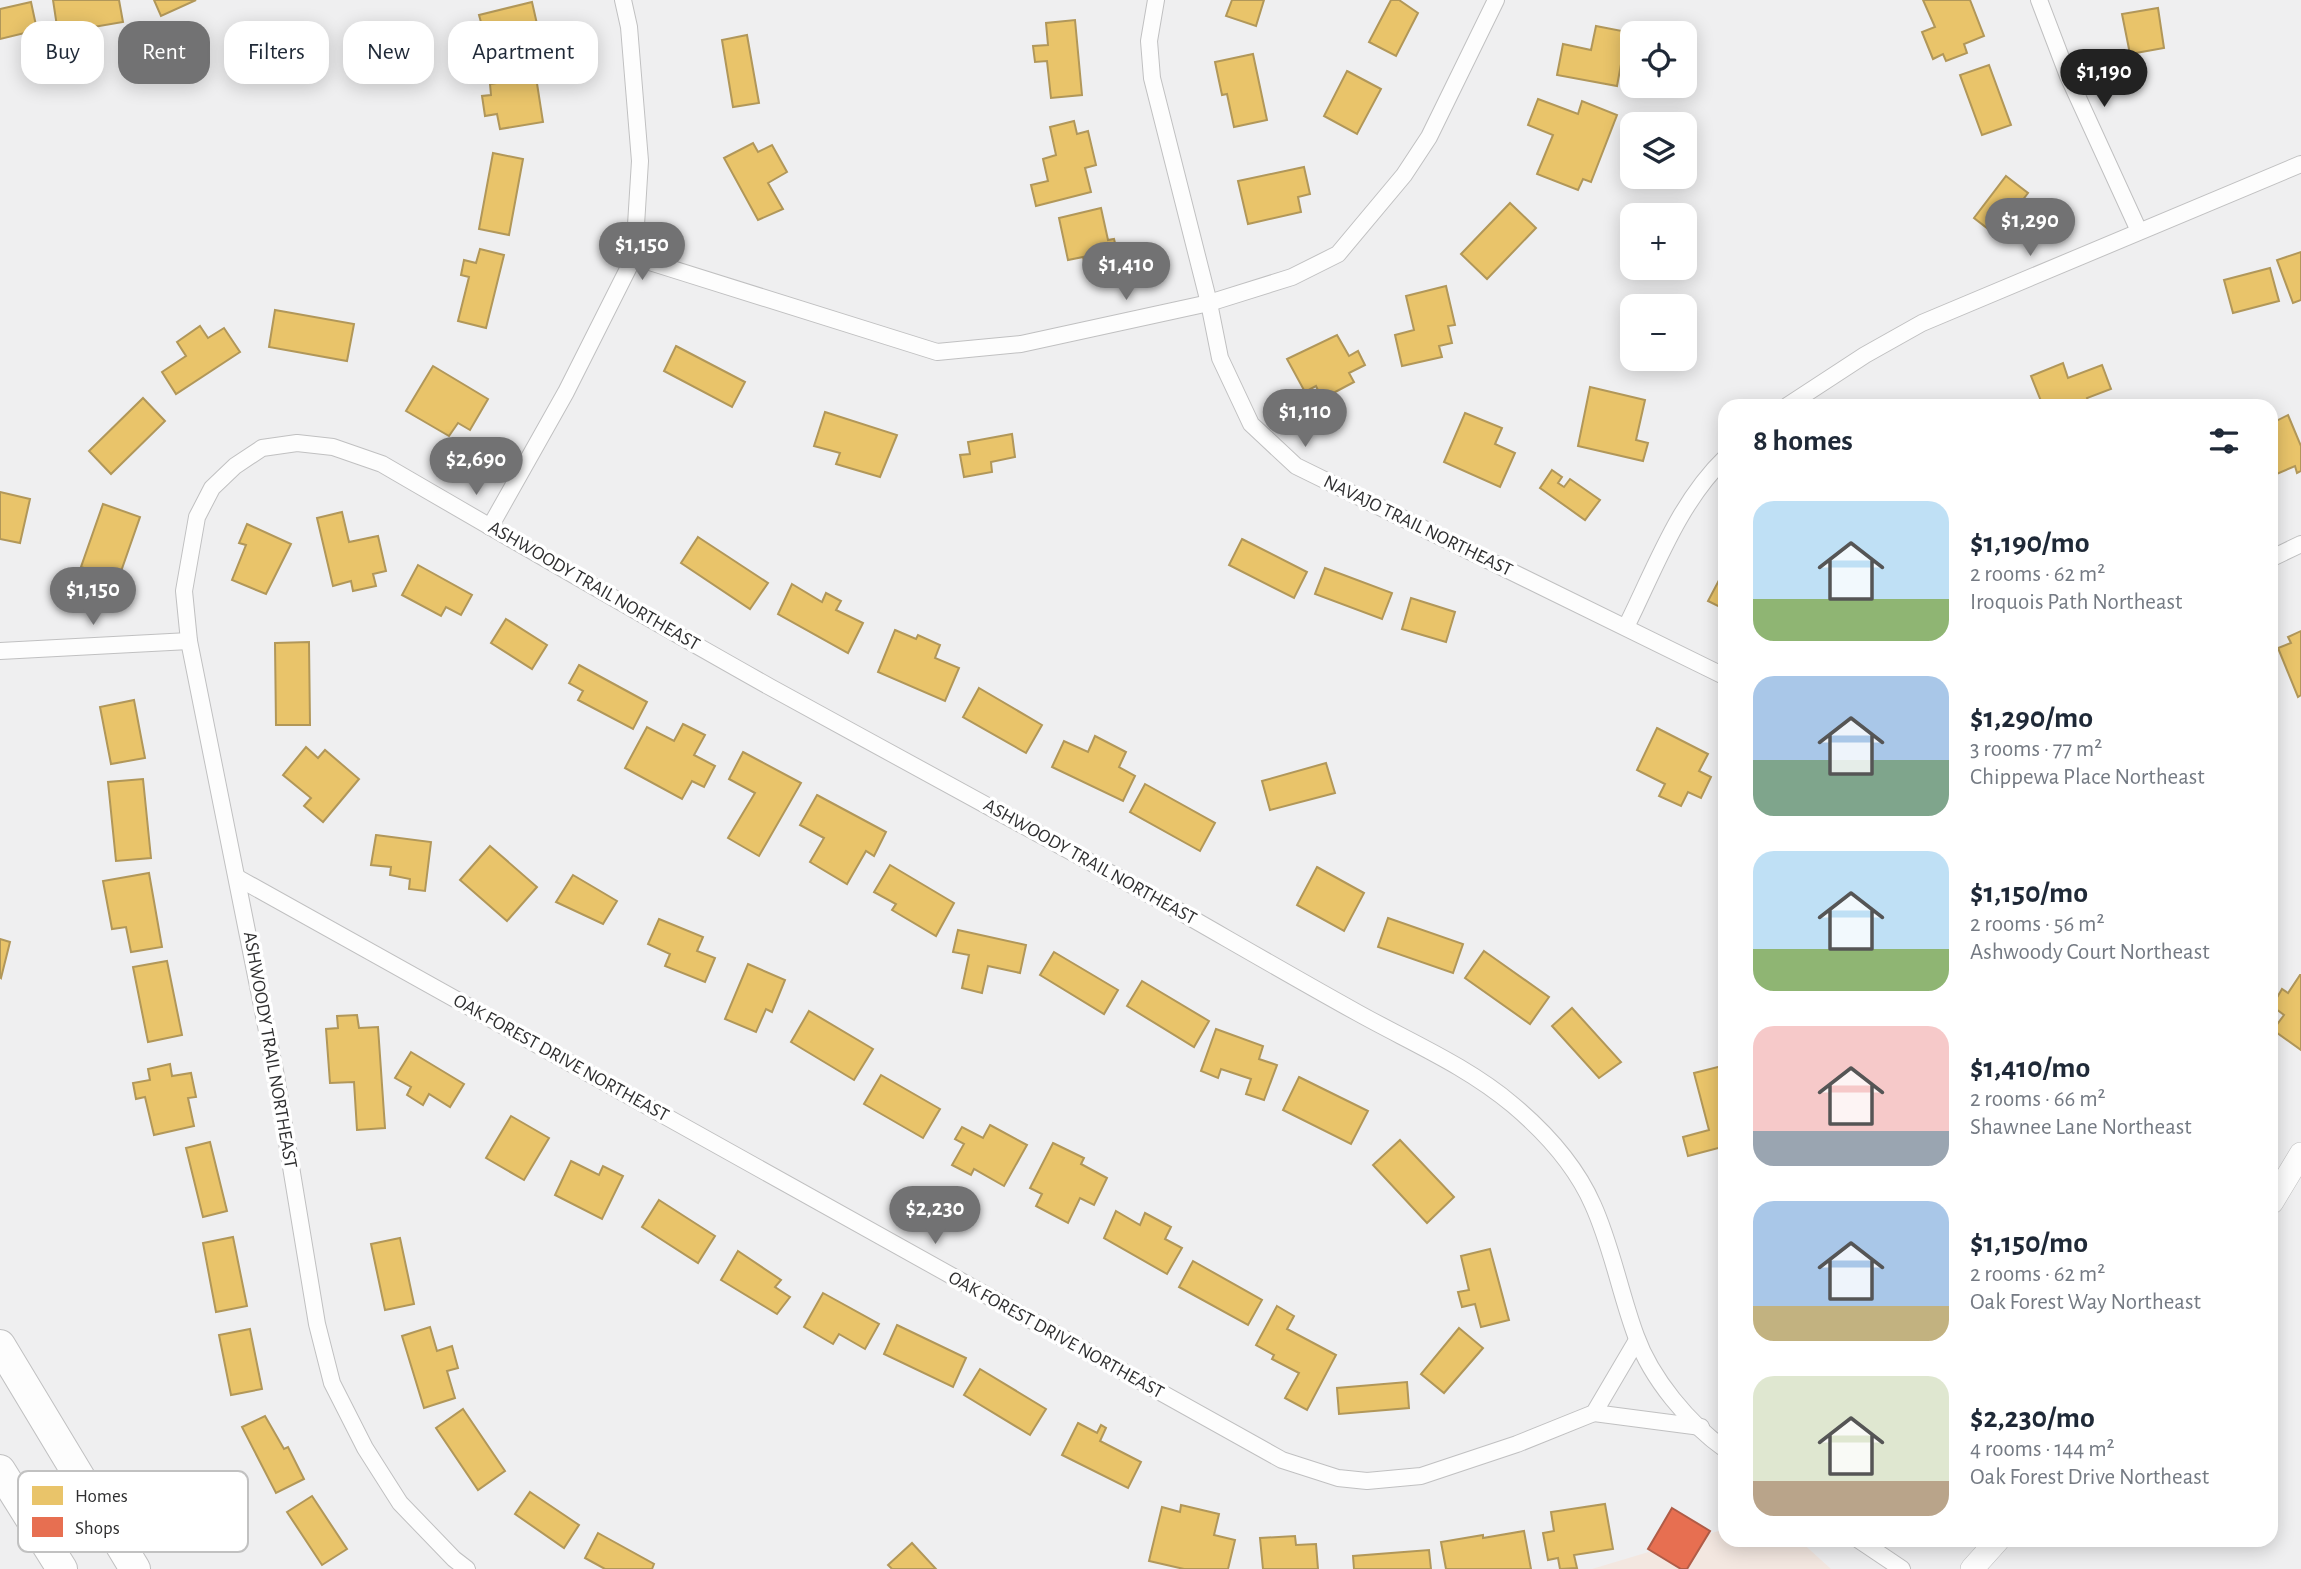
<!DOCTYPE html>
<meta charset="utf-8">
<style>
body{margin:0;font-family:"Alegreya Sans",sans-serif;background:#f6f6f7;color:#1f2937;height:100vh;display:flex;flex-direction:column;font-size:26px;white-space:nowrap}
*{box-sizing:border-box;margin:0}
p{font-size:23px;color:#747a83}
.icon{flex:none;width:38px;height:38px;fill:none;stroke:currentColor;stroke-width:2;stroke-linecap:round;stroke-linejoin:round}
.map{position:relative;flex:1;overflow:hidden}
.panel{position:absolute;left:1718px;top:399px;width:560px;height:1148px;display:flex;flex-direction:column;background:#fff;border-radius:21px;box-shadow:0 4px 18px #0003}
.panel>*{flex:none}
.banner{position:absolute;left:21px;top:21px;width:665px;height:63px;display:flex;gap:14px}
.fabs{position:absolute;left:1620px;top:21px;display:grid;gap:14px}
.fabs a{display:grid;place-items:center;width:77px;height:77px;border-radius:14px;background:#fff;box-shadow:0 4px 18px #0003;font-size:35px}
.price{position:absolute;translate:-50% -60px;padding:0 16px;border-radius:24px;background:#727273;color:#fff;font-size:23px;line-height:46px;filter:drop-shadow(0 2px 4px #0008)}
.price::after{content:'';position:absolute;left:50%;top:42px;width:21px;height:16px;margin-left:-10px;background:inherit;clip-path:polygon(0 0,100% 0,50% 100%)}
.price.current{background:#222;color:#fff}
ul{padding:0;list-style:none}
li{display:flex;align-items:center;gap:21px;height:175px;padding:0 35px}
li span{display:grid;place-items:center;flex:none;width:196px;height:140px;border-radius:21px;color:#555}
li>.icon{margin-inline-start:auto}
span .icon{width:84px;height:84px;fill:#fffc;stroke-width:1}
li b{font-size:30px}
h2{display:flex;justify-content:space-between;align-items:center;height:84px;padding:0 35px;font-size:30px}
.chip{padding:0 24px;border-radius:21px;background:#fff;box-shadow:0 4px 18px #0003;font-size:24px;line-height:63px}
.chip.current{background:#727273;color:#fff}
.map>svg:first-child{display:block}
</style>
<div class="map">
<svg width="2301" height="1569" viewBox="0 0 2301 1569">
<rect width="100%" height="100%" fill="#efeff0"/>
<polygon fill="#f3e7e0" points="1725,1529 1726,1540 1799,1540 1831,1569 1592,1569"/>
<g fill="#e9c46a" stroke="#b19759" stroke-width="2">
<polygon points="53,0 119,0 123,22 58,33"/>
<polygon points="154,0 196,0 161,16"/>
<polygon points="1232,0 1264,0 1256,26 1226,16"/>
<polygon points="1391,0 1399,0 1418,13 1396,56 1369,42"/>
<polygon points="1923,0 1970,0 1984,36 1964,44 1967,53 1946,61 1943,54 1933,59 1922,32 1935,27"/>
<polygon points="31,2 37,30 0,39 0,9"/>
<polygon points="532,2 537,24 532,25 536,40 515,45 517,52 491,59 479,15"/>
<polygon points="2158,8 2164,48 2130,54 2122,14"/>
<polygon points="1075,20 1082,95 1051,98 1047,61 1035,62 1033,46 1048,45 1046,23"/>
<polygon points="1596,26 1627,32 1617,86 1557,75 1563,44 1591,50"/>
<polygon points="747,35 759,103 733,107 722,40"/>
<polygon points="1253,54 1267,120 1234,127 1227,94 1222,95 1215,62"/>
<polygon points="1989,65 2011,125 1982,135 1960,75"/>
<polygon points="1347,71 1381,89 1357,134 1324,116"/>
<polygon points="536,77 543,122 500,129 497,114 485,116 482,96 491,95 490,84"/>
<polygon points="1538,99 1578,114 1582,101 1617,115 1591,182 1583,179 1578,190 1537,174 1553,135 1528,125"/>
<polygon points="1074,121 1077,134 1088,131 1096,165 1085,168 1091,192 1036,206 1031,185 1048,181 1043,159 1056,155 1050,127"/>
<polygon points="753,143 758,152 772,145 787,172 768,183 783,209 758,220 724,158"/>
<polygon points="493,153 523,159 509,235 479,229"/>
<polygon points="1304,167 1310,194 1298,197 1301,212 1248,224 1238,181"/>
<polygon points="2006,176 2028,193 1996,235 1974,218"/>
<polygon points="1510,203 1536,228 1487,279 1461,254"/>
<polygon points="1101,208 1108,240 1114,239 1120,263 1086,270 1083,257 1068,260 1059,218"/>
<polygon points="480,249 504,255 486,328 458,321 469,277 461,275 464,260 476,263"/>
<polygon points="2301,252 2301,300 2293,303 2277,260"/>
<polygon points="2270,268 2279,301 2233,313 2224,280"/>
<polygon points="1446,286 1455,325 1448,326 1452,343 1439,346 1442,357 1402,366 1395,335 1414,330 1406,296"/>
<polygon points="275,310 354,324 347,361 269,347"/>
<polygon points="200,326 208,338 224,328 240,352 176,394 162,372 186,356 177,342"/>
<polygon points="1337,335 1349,356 1358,351 1365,365 1349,373 1354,382 1322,399 1316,386 1305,392 1287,359"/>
<polygon points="676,346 745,382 732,407 664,371"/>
<polygon points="2063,363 2068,378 2102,365 2111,389 2087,398 2090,406 2043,406 2031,376"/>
<polygon points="433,366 488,399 470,430 458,423 449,436 406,411"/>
<polygon points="1590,387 1645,400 1636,440 1648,443 1643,461 1578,446"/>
<polygon points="143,398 165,421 111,474 89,451"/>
<polygon points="825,412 897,435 880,477 836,464 840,453 814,446"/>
<polygon points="1465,413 1502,428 1495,444 1515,453 1500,487 1444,462"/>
<polygon points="2288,415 2301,446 2301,471 2297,473 2295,466 2272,476 2272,423"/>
<polygon points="1012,434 1015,457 991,462 992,472 964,477 960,455 970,454 968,442"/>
<polygon points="1552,470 1562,477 1558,483 1564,487 1570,479 1600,500 1585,520 1540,488"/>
<polygon points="0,492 30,499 20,543 0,539"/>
<polygon points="103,504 140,517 118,580 81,567"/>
<polygon points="342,512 349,542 378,536 386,571 373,574 376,586 353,591 351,581 333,586 317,518"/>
<polygon points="247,524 291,544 266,594 232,580 246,545 239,543"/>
<polygon points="698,537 768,583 750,609 681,563"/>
<polygon points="1242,539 1307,572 1294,598 1229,565"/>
<polygon points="418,565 472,595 461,615 446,607 441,616 402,595"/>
<polygon points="1726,567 1726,610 1708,601"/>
<polygon points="1325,568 1392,593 1382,619 1315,594"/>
<polygon points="792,584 822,602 826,593 841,601 836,610 863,623 848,653 778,614"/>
<polygon points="1411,598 1455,612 1446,642 1402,629"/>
<polygon points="506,619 547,645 532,669 491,643"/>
<polygon points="895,630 916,639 918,635 940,645 935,658 959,668 945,701 878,672"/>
<polygon points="2301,631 2301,695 2298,697 2278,648 2291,643 2288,637"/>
<polygon points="309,642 310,725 276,725 275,643"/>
<polygon points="579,665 647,702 633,729 578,700 583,691 569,683"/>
<polygon points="979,688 1042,725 1026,753 963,717"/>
<polygon points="134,700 145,758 111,764 100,707"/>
<polygon points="683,724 705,735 694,755 715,766 704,787 692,781 682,799 625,768 647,727 674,741"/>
<polygon points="1657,728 1708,754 1699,771 1711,777 1701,798 1688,792 1681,806 1659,796 1665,784 1637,770"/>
<polygon points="1095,736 1126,752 1119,767 1135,776 1123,801 1052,767 1064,741 1088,752"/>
<polygon points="306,747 318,758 325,750 359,779 323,822 304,806 311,798 283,775"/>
<polygon points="743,752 801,783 759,856 728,838 755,793 729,779"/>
<polygon points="1326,763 1335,793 1270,810 1262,781"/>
<polygon points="143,779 151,858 116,861 108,782"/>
<polygon points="1145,784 1215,823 1200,851 1130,812"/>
<polygon points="817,795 886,832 874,856 866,851 847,884 810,862 824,838 800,825"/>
<polygon points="376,835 431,842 425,891 409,889 410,879 390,875 391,867 371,865"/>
<polygon points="490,846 537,887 507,921 460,880"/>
<polygon points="890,865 954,903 936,936 892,910 896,904 874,892"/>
<polygon points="1317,867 1364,893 1344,931 1297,905"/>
<polygon points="149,873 162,947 131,952 126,927 112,929 103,881"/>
<polygon points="573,875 617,901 603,924 556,902"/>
<polygon points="1388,918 1463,944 1453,973 1378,947"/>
<polygon points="659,919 703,937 697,951 715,958 705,982 665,966 670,954 648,944"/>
<polygon points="958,930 1026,945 1020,973 988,966 982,993 962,988 969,955 953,952"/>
<polygon points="0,939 10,942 1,978 0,977"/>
<polygon points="1484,951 1549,997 1530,1024 1465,978"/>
<polygon points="1054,952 1118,990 1104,1014 1040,975"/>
<polygon points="167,961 182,1035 148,1042 133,967"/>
<polygon points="748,964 785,980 772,1012 766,1009 756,1032 725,1019"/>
<polygon points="2300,975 2301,975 2301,1050 2273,1030 2284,1015 2272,1006 2282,989 2288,993"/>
<polygon points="1142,981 1209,1021 1194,1047 1127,1006"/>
<polygon points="1572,1008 1621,1062 1599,1078 1552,1026"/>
<polygon points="809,1011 873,1049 854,1080 791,1042"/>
<polygon points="357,1015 359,1028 378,1027 385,1128 357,1130 354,1082 330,1083 326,1029 338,1028 337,1016"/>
<polygon points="1216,1029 1263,1046 1259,1059 1277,1065 1264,1100 1246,1094 1251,1079 1221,1069 1218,1078 1201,1071"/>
<polygon points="411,1052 464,1084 450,1107 429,1094 423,1105 407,1095 411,1087 395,1078"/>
<polygon points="170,1064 172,1076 191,1073 196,1097 188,1098 194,1126 154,1135 145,1097 136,1099 133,1083 150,1080 148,1069"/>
<polygon points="1726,1065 1726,1146 1688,1156 1683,1137 1709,1130 1694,1073"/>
<polygon points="881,1075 940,1109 923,1138 864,1104"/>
<polygon points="1299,1077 1368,1111 1351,1144 1283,1110"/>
<polygon points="511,1116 549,1138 524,1180 486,1158"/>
<polygon points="990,1125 1027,1145 1004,1186 974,1169 971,1175 952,1165 964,1144 955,1139 962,1127 983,1138"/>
<polygon points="1400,1140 1454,1197 1427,1223 1373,1165"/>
<polygon points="210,1142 227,1211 203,1217 186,1148"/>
<polygon points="1053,1143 1084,1158 1081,1164 1107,1178 1094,1205 1080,1198 1068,1223 1036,1206 1042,1194 1030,1188"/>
<polygon points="571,1161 599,1175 603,1166 623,1176 602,1219 555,1195"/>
<polygon points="659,1200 715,1236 698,1263 642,1227"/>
<polygon points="1116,1211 1140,1225 1145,1213 1171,1227 1165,1239 1182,1248 1167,1274 1104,1238"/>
<polygon points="233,1237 247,1306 216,1312 203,1243"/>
<polygon points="400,1238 414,1304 385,1310 371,1244"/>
<polygon points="1490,1249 1509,1320 1481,1327 1475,1304 1462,1307 1458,1292 1469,1290 1461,1256"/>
<polygon points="738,1251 781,1280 775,1287 790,1297 777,1314 721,1280"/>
<polygon points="1193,1261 1262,1300 1248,1325 1179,1287"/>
<polygon points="823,1293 879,1324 865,1349 839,1334 833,1344 804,1327"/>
<polygon points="1277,1306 1294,1316 1287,1329 1336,1355 1307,1410 1285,1398 1299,1373 1272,1359 1274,1355 1256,1345"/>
<polygon points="897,1325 966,1358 953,1387 884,1354"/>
<polygon points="430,1327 437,1351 452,1346 458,1368 447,1371 455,1398 424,1408 402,1336"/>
<polygon points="1459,1328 1483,1348 1444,1393 1421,1374"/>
<polygon points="250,1329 262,1389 231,1395 219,1335"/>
<polygon points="980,1369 1046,1409 1030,1435 964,1395"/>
<polygon points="1407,1382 1409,1408 1339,1414 1337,1388"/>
<polygon points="463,1409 505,1471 478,1490 436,1428"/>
<polygon points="265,1416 284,1449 288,1447 304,1479 276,1493 242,1427"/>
<polygon points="1078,1423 1097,1433 1101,1425 1106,1428 1100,1441 1141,1462 1128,1488 1062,1455"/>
<polygon points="530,1492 579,1525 564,1548 515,1514"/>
<polygon points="312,1496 347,1549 322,1565 287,1512"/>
<polygon points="1605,1504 1613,1549 1574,1555 1577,1568 1560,1569 1558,1558 1548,1560 1543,1533 1554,1531 1551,1512"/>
<polygon points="1181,1505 1219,1514 1214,1535 1235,1540 1228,1569 1184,1569 1149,1561 1162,1507 1180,1512"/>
<polygon points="1524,1531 1531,1569 1446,1569 1441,1542 1483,1535 1483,1538"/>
<polygon points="598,1533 654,1564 652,1569 605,1569 585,1558"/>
<polygon points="1295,1536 1296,1545 1316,1544 1318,1569 1263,1569 1260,1538"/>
<polygon points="912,1543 936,1569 892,1569 888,1565"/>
<polygon points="1429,1550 1431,1569 1354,1569 1353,1556"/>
</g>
<polygon fill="#e76f51" stroke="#b05c47" stroke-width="2" points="1672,1508 1710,1531 1687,1569 1681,1569 1648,1549"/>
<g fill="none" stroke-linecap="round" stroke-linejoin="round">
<defs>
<g id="minor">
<polyline points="1156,0 1149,41 1152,78 1209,303 1220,358 1251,424 1296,466 1726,677"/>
<polyline points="2039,0 2068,76 2139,231"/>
<polyline points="634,257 937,352 1021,344 1209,303 1292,277 1338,254 1404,175 1429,137 1496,0"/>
<polyline points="1787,406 1865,355 1922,323 2301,164"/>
<polyline points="490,527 566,392 634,257 640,161 629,27 623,0"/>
<polyline points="2272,558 2301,544"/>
<path d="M1626,627C1655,569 1678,503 1726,457"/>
<polyline points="0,651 189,641"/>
<polyline points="238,878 1282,1460 1338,1478 1367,1481 1421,1476 1517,1444 1594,1413 1637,1340"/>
<polyline points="1594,1413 1701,1427"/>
<polyline points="1859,1540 1902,1569"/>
<path d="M467,1569L454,1559L400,1503L365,1448L332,1383L317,1324L276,1076L189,641L184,591L197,517L212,488L235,466L262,448L297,443L333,447L382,464C511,539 640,614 770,687C901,759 1033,830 1163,902C1228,939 1293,977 1358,1013C1410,1042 1467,1066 1513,1105C1545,1132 1576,1166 1593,1205C1612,1247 1620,1293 1636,1336C1651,1378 1689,1424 1726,1450"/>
</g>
<g id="secondary">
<polyline points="2272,1202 2301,1154"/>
<polyline points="1972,1569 1998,1540"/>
</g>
<g id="motorway">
<polyline points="0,1345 135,1569"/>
<polyline points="0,1470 62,1569"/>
</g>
</defs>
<use href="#minor" stroke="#c0c0c1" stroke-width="18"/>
<use href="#secondary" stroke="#c0c0c1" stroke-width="24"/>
<use href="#motorway" stroke="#c0c0c1" stroke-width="32"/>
<use href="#minor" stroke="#fdfdfd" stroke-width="16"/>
<use href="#secondary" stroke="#fdfdfd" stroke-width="23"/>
<use href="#motorway" stroke="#fdfdfd" stroke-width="30"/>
</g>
<g text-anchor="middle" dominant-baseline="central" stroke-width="7" stroke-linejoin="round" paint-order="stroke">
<g font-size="19" fill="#2f2f30" stroke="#fff">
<text transform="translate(1418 526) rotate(26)">NAVAJO TRAIL NORTHEAST</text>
<text transform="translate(594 586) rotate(30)">ASHWOODY TRAIL NORTHEAST</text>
<text transform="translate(1090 862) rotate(29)">ASHWOODY TRAIL NORTHEAST</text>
<text transform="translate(270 1050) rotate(80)">ASHWOODY TRAIL NORTHEAST</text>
<text transform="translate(561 1058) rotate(29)">OAK FOREST DRIVE NORTHEAST</text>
<text transform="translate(1056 1335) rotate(29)">OAK FOREST DRIVE NORTHEAST</text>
</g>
</g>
<rect x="18" y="1471" width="230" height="81" rx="10" fill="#fff" stroke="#c1c1c1" stroke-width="2"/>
<rect x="32" y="1486" width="31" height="19" fill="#e9c46a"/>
<rect x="32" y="1517" width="31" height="20" fill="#e76f51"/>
<g font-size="19" fill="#2f2f30">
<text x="75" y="1502">Homes</text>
<text x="75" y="1534">Shops</text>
</g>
</svg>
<div class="fabs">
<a><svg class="icon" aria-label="locate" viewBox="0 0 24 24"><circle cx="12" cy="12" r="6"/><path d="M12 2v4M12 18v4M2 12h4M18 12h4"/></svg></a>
<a><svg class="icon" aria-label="layers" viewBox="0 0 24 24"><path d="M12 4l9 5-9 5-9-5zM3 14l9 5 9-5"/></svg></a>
<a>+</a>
<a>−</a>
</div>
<b class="price current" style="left:2104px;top:109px">$1,190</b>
<b class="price" style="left:2030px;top:258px">$1,290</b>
<b class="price" style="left:642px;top:282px">$1,150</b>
<b class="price" style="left:1126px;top:302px">$1,410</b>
<b class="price" style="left:1305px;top:449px">$1,110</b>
<b class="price" style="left:476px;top:497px">$2,690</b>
<b class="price" style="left:93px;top:627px">$1,150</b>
<b class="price" style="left:935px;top:1246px">$2,230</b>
<div class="banner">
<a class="chip">Buy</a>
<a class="chip current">Rent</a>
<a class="chip">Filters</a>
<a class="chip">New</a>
<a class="chip">Apartment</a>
</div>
<section class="panel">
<h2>8 homes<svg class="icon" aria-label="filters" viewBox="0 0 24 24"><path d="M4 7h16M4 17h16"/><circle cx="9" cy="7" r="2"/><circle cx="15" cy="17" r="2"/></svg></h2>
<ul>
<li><span style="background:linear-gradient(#bfe0f5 70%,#8fb573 0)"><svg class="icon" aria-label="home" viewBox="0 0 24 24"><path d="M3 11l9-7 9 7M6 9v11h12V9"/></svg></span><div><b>$1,190/mo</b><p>2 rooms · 62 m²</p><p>Iroquois Path Northeast</p></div></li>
<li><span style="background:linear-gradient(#a9c7e8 60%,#7fa58c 0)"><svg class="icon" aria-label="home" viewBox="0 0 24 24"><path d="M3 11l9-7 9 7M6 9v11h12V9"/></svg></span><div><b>$1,290/mo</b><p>3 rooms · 77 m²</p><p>Chippewa Place Northeast</p></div></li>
<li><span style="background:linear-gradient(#bfe0f5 70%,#8fb573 0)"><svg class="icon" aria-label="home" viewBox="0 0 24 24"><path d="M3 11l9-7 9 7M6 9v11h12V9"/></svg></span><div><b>$1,150/mo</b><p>2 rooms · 56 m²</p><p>Ashwoody Court Northeast</p></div></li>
<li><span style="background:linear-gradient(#f6c9c9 75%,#9aa5b1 0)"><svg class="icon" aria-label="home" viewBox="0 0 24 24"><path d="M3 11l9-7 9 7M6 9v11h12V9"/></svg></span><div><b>$1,410/mo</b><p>2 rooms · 66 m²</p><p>Shawnee Lane Northeast</p></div></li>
<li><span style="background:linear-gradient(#a9c7e8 75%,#c2b280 0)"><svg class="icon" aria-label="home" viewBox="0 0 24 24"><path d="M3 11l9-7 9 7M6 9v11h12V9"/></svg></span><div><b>$1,150/mo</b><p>2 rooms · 62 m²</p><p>Oak Forest Way Northeast</p></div></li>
<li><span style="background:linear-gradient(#dfe7d0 75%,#b9a48a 0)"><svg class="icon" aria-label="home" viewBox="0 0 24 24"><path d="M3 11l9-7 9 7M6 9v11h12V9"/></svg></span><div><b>$2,230/mo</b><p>4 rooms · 144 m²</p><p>Oak Forest Drive Northeast</p></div></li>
</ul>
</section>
</div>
